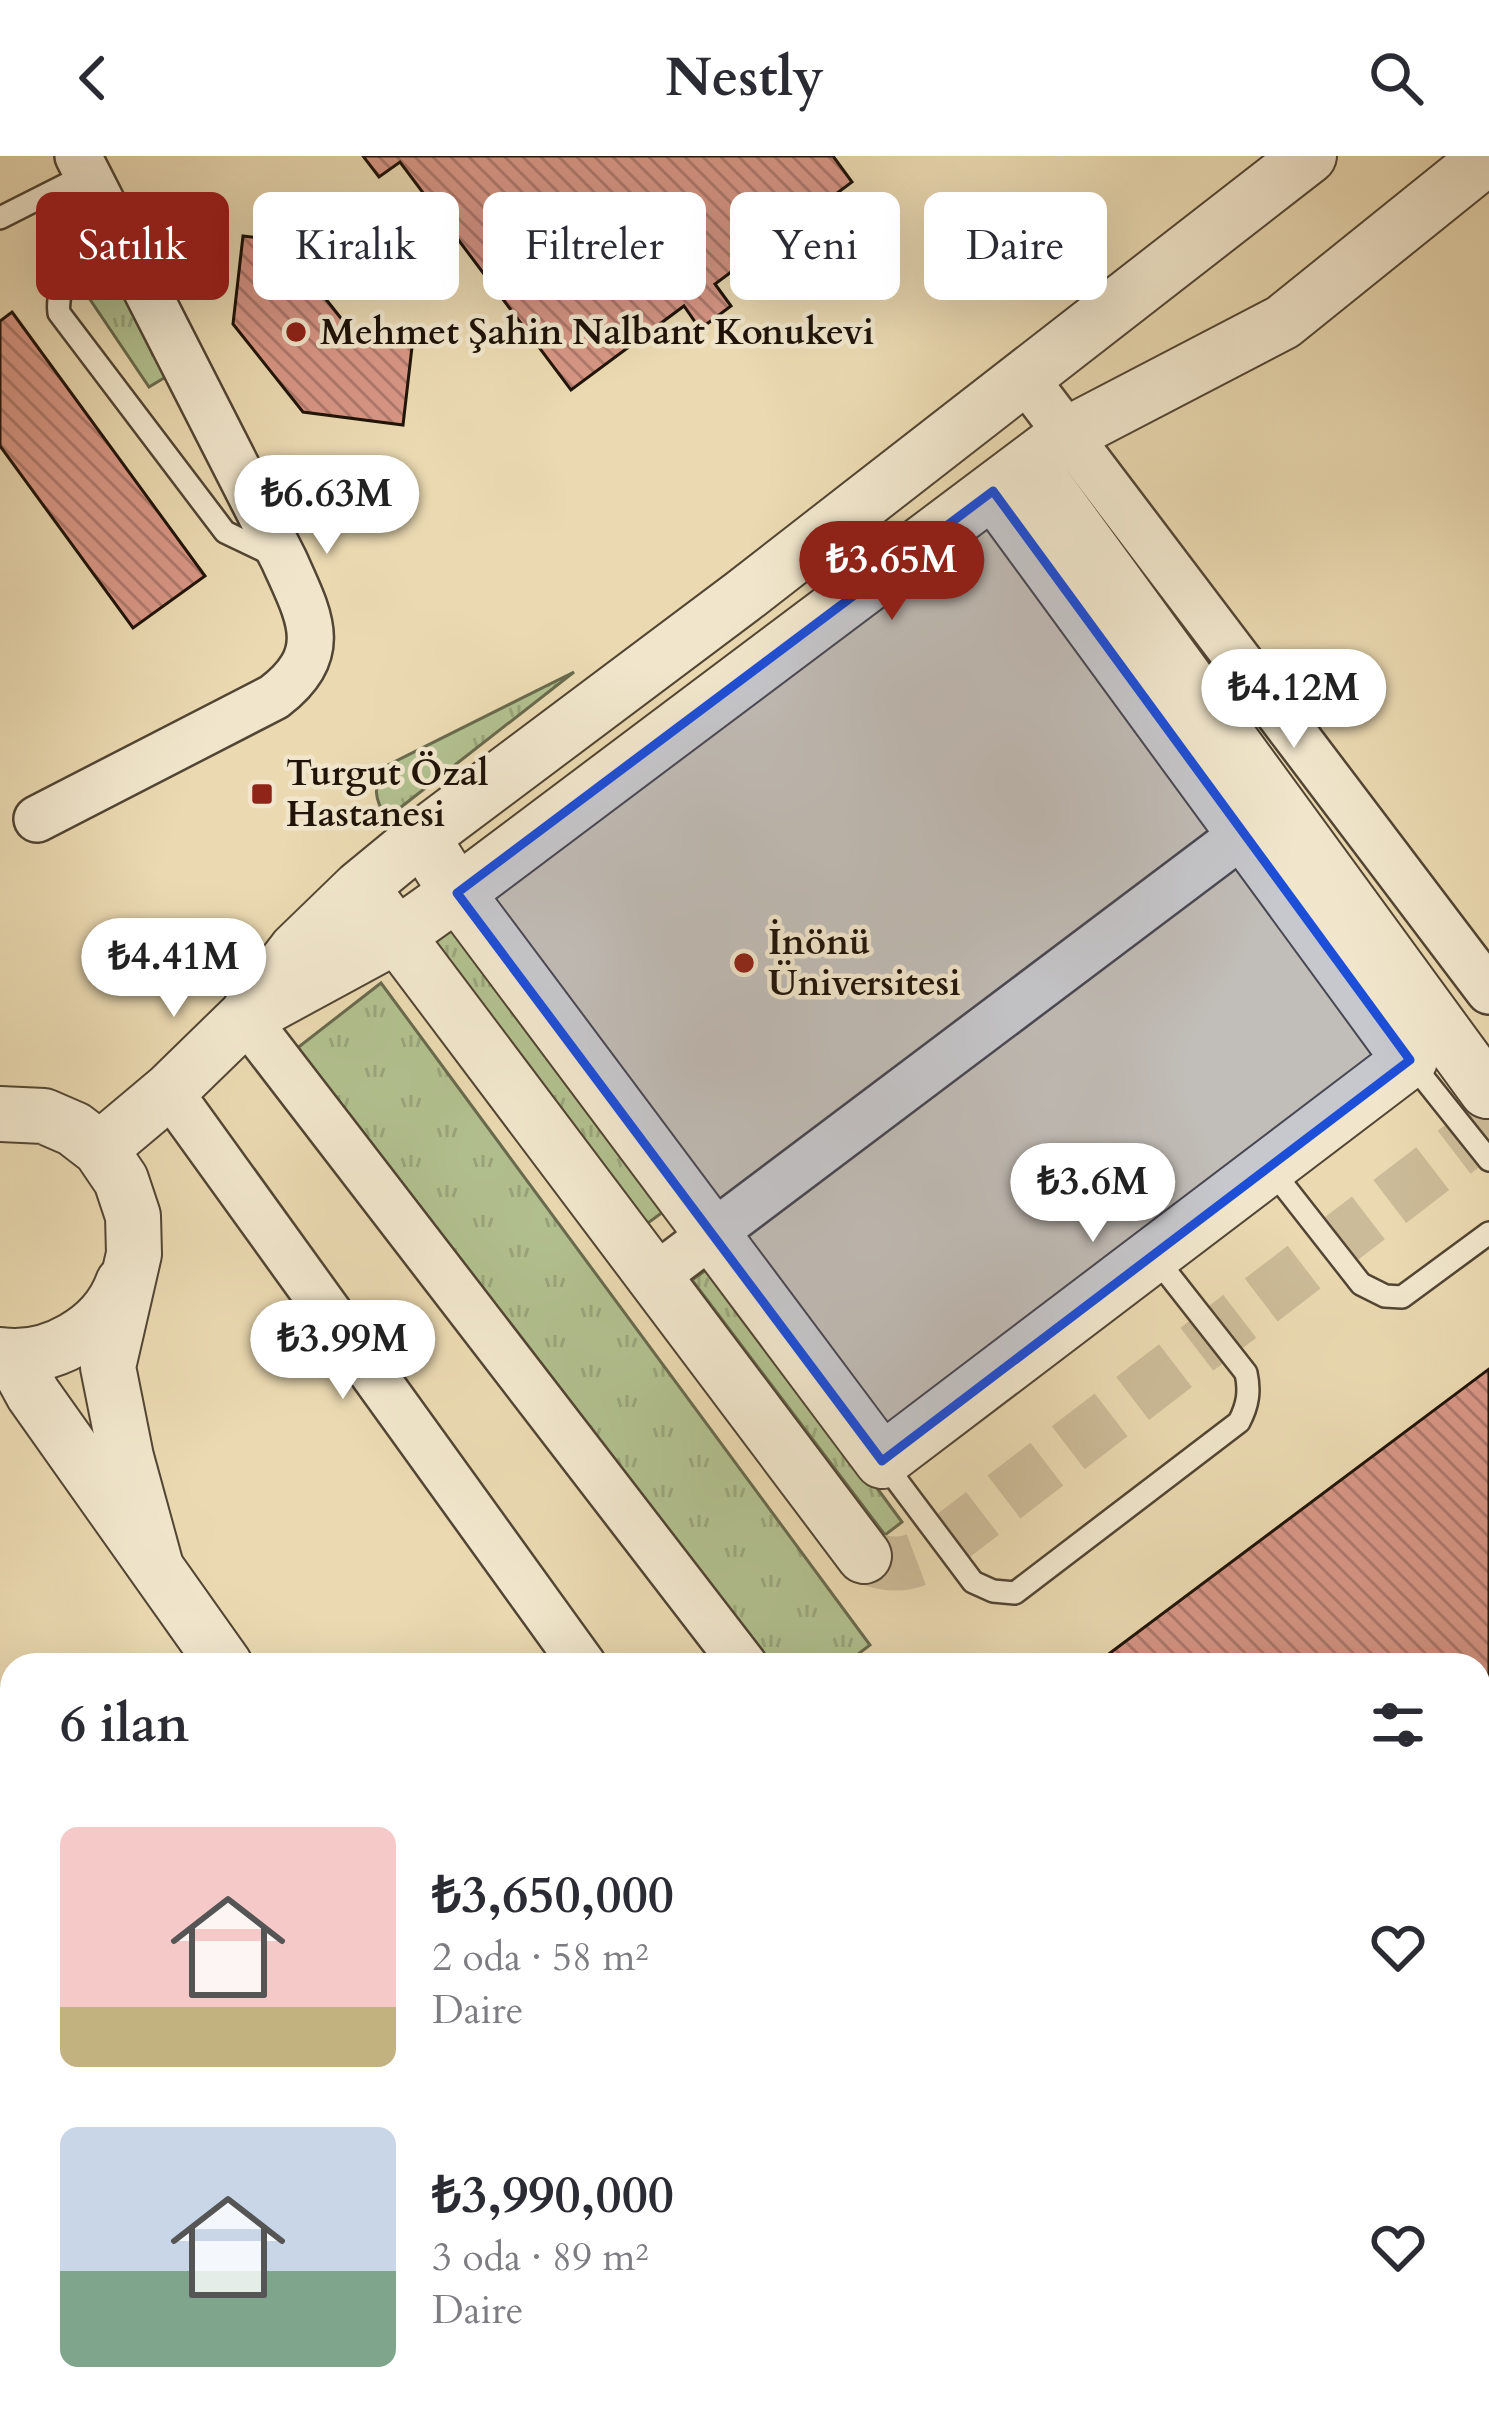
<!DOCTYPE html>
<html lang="tr">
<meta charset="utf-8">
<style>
body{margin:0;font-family:Cardo,serif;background:#f2f2f3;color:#2b2b33;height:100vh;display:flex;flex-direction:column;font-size:45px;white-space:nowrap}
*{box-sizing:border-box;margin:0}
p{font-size:39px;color:#7c7c81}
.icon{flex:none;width:66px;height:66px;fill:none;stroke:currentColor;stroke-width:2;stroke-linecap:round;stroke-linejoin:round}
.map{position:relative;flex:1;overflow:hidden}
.side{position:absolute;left:0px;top:1497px;width:1491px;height:771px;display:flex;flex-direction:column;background:#fff;border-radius:36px 36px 0 0;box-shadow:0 12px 48px #0002}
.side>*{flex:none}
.banner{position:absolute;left:36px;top:36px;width:1419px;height:108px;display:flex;gap:24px}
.price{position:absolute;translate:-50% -102px;padding:0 27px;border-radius:42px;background:#fff;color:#222;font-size:39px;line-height:78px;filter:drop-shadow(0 3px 6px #0008)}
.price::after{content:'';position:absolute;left:50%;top:72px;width:36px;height:27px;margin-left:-18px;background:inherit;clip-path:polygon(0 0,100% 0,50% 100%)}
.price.selected{background:#8f2418;color:#fff}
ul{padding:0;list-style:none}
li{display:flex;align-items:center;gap:36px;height:300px;padding:0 60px}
li span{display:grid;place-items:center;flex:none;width:336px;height:240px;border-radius:18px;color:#555}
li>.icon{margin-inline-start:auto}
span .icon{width:144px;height:144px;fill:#fffc;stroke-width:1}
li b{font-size:51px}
h2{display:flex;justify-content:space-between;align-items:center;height:144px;padding:0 60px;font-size:51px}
.pill{padding:0 42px;border-radius:18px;background:#fff;box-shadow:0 12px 48px #0002;font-size:42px;line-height:108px}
.pill.selected{background:#8f2418;color:#fff}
header{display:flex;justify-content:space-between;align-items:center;height:156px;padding:0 60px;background:#fff;font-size:54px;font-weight:700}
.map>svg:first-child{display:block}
</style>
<header><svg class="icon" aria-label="back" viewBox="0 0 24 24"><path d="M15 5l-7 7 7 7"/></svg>Nestly<svg class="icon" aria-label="search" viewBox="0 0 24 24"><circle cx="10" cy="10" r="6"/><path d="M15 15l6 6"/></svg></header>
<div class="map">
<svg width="1489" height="2266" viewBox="0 0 1489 2266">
<defs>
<pattern id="grass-tufts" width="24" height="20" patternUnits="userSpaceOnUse" patternTransform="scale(3)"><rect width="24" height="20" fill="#b2c08f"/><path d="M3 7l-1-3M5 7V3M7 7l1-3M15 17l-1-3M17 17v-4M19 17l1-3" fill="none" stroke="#99a47a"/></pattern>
<pattern id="building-back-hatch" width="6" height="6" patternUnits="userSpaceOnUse" patternTransform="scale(3)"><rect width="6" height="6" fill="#d79685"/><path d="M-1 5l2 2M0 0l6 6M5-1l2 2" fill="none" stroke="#ae796b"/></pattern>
</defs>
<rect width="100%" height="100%" fill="#ead9b1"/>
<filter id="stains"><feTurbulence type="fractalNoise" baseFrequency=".00167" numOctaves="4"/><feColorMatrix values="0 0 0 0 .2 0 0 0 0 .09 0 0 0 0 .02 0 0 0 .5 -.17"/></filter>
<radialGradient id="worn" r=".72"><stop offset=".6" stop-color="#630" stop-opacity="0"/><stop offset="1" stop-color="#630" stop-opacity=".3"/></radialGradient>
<g fill="url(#grass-tufts)" stroke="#696a4c" stroke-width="3">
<polygon points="119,117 174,216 149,231 87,139 104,121"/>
<path d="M574,516L387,662C374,644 373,630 384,611Z"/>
<polygon points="444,755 663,1056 637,1075 418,774"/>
<polygon points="381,827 870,1489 844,1509 758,1509 287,900"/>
<polygon points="713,1109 902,1366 885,1379 692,1124"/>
</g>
<g fill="url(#building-back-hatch)" stroke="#201409" stroke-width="3">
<polygon points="363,0 833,0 852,26 715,128 731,150 700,173 684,150 571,234 400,6 379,21"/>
<polygon points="243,80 327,90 321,137 359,185 412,191 403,269 303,256 233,168"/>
<polygon points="12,156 205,420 133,472 0,290 0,165"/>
<polygon points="1489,1213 1489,1882 1479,1890 1479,1509 1094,1509"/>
<polygon points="1489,1920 1489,2101 1486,2097 1479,2102 1479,1928"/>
<polygon points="0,2018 12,2033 12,2256 187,2256 194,2266 0,2264"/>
<polygon points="860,2256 988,2256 974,2266 867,2266"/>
<polygon points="1219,2256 1357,2256 1365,2266 1226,2266"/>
</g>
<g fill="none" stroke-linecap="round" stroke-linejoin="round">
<path stroke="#ccbb98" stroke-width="54" stroke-dasharray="54 27" stroke-linecap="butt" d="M864,1400C890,1412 912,1410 936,1393L1474,981L1487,960V935"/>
<defs>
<g id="service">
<polyline points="0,62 87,18"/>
<path d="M120,83C92,103 54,118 59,157L225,376L273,399"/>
<polyline points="1410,905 1489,1004"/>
<polyline points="1270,1012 1361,1128 1385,1140 1402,1141 1489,1077"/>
<path d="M883,1306L973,1426L993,1435L1015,1437L1239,1266C1248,1249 1250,1235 1246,1217L1154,1100"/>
</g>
<g id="minor">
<polyline points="1025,222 1489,835"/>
<path d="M37,663L274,541C332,497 309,460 284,404L78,0"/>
<polyline points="245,861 744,1509"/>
<polyline points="169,935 583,1509"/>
<polyline points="655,1121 1271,657"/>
<polyline points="640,2266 641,2256"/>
</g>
<g id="tertiary">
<polyline points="1029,308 1487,935"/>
<polyline points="422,681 457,737 882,1305 1410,904 993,335"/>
<polyline points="377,753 864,1400"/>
<polyline points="258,855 398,779 457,737 1068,278 1283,166 1489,0"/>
<polyline points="0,958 44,960 74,973 100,993 121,1024 133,1060 134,1098 108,1211 126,1301 155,1407"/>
<polyline points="100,993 169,935 245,861 296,794 360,732 422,681 742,441 1309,0"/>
<path d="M0,1199C49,1206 106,1175 123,1127"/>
<polyline points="13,1201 33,1238 225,1509"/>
<polyline points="749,2256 757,2266"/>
</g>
</defs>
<use href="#service" stroke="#524533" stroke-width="26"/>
<use href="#minor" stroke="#524533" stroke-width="50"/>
<use href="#tertiary" stroke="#524533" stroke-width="58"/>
<use href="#service" stroke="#f1e6cc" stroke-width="21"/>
<use href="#minor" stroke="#f1e6cc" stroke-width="45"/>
<use href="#tertiary" stroke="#f1e6cc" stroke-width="54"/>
</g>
<path fill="#1d4ed8" fill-opacity="0.2" stroke="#1d4ed8" stroke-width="9" stroke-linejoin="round" d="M993,335L1410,904L882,1305L457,737Z"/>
<g fill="#8f2418" stroke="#f1e6cc" stroke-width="4.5">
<circle cx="296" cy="176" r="12"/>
<rect x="250" y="626" width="24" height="24" rx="6"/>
<circle cx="744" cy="807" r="12"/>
</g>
<g text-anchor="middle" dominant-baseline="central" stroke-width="9" stroke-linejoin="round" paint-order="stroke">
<g font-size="36" font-weight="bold" fill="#201409" stroke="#f1e6cc" text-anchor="start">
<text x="320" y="176">Mehmet Şahin Nalbant Konukevi</text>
<text x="286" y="617">Turgut Özal<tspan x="286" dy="41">Hastanesi</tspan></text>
<text x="768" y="786">İnönü<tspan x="768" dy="41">Üniversitesi</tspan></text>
</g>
</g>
<rect width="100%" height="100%" filter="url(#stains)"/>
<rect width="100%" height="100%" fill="url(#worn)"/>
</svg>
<b class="price" style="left:327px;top:401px">₺6.63M</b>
<b class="price selected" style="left:892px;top:467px">₺3.65M</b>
<b class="price" style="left:1294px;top:595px">₺4.12M</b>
<b class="price" style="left:174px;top:864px">₺4.41M</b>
<b class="price" style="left:1093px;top:1089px">₺3.6M</b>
<b class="price" style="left:343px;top:1246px">₺3.99M</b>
<div class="banner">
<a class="pill selected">Satılık</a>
<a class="pill">Kiralık</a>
<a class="pill">Filtreler</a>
<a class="pill">Yeni</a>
<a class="pill">Daire</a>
</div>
<section class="side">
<h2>6 ilan<svg class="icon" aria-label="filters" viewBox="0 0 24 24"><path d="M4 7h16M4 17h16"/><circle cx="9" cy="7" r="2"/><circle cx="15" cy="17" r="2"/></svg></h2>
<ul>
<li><span style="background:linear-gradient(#f6c9c9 75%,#c2b280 0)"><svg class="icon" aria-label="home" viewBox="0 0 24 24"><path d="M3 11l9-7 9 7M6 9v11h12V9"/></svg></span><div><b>₺3,650,000</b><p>2 oda · 58 m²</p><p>Daire</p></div><svg class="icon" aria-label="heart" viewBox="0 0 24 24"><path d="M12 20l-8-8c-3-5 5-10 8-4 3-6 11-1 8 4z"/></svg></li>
<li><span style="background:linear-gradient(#c9d6e8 60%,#7fa58c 0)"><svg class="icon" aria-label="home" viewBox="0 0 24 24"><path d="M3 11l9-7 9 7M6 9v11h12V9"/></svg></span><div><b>₺3,990,000</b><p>3 oda · 89 m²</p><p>Daire</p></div><svg class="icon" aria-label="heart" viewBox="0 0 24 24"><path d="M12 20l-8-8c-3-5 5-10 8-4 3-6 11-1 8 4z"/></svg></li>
</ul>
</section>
</div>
